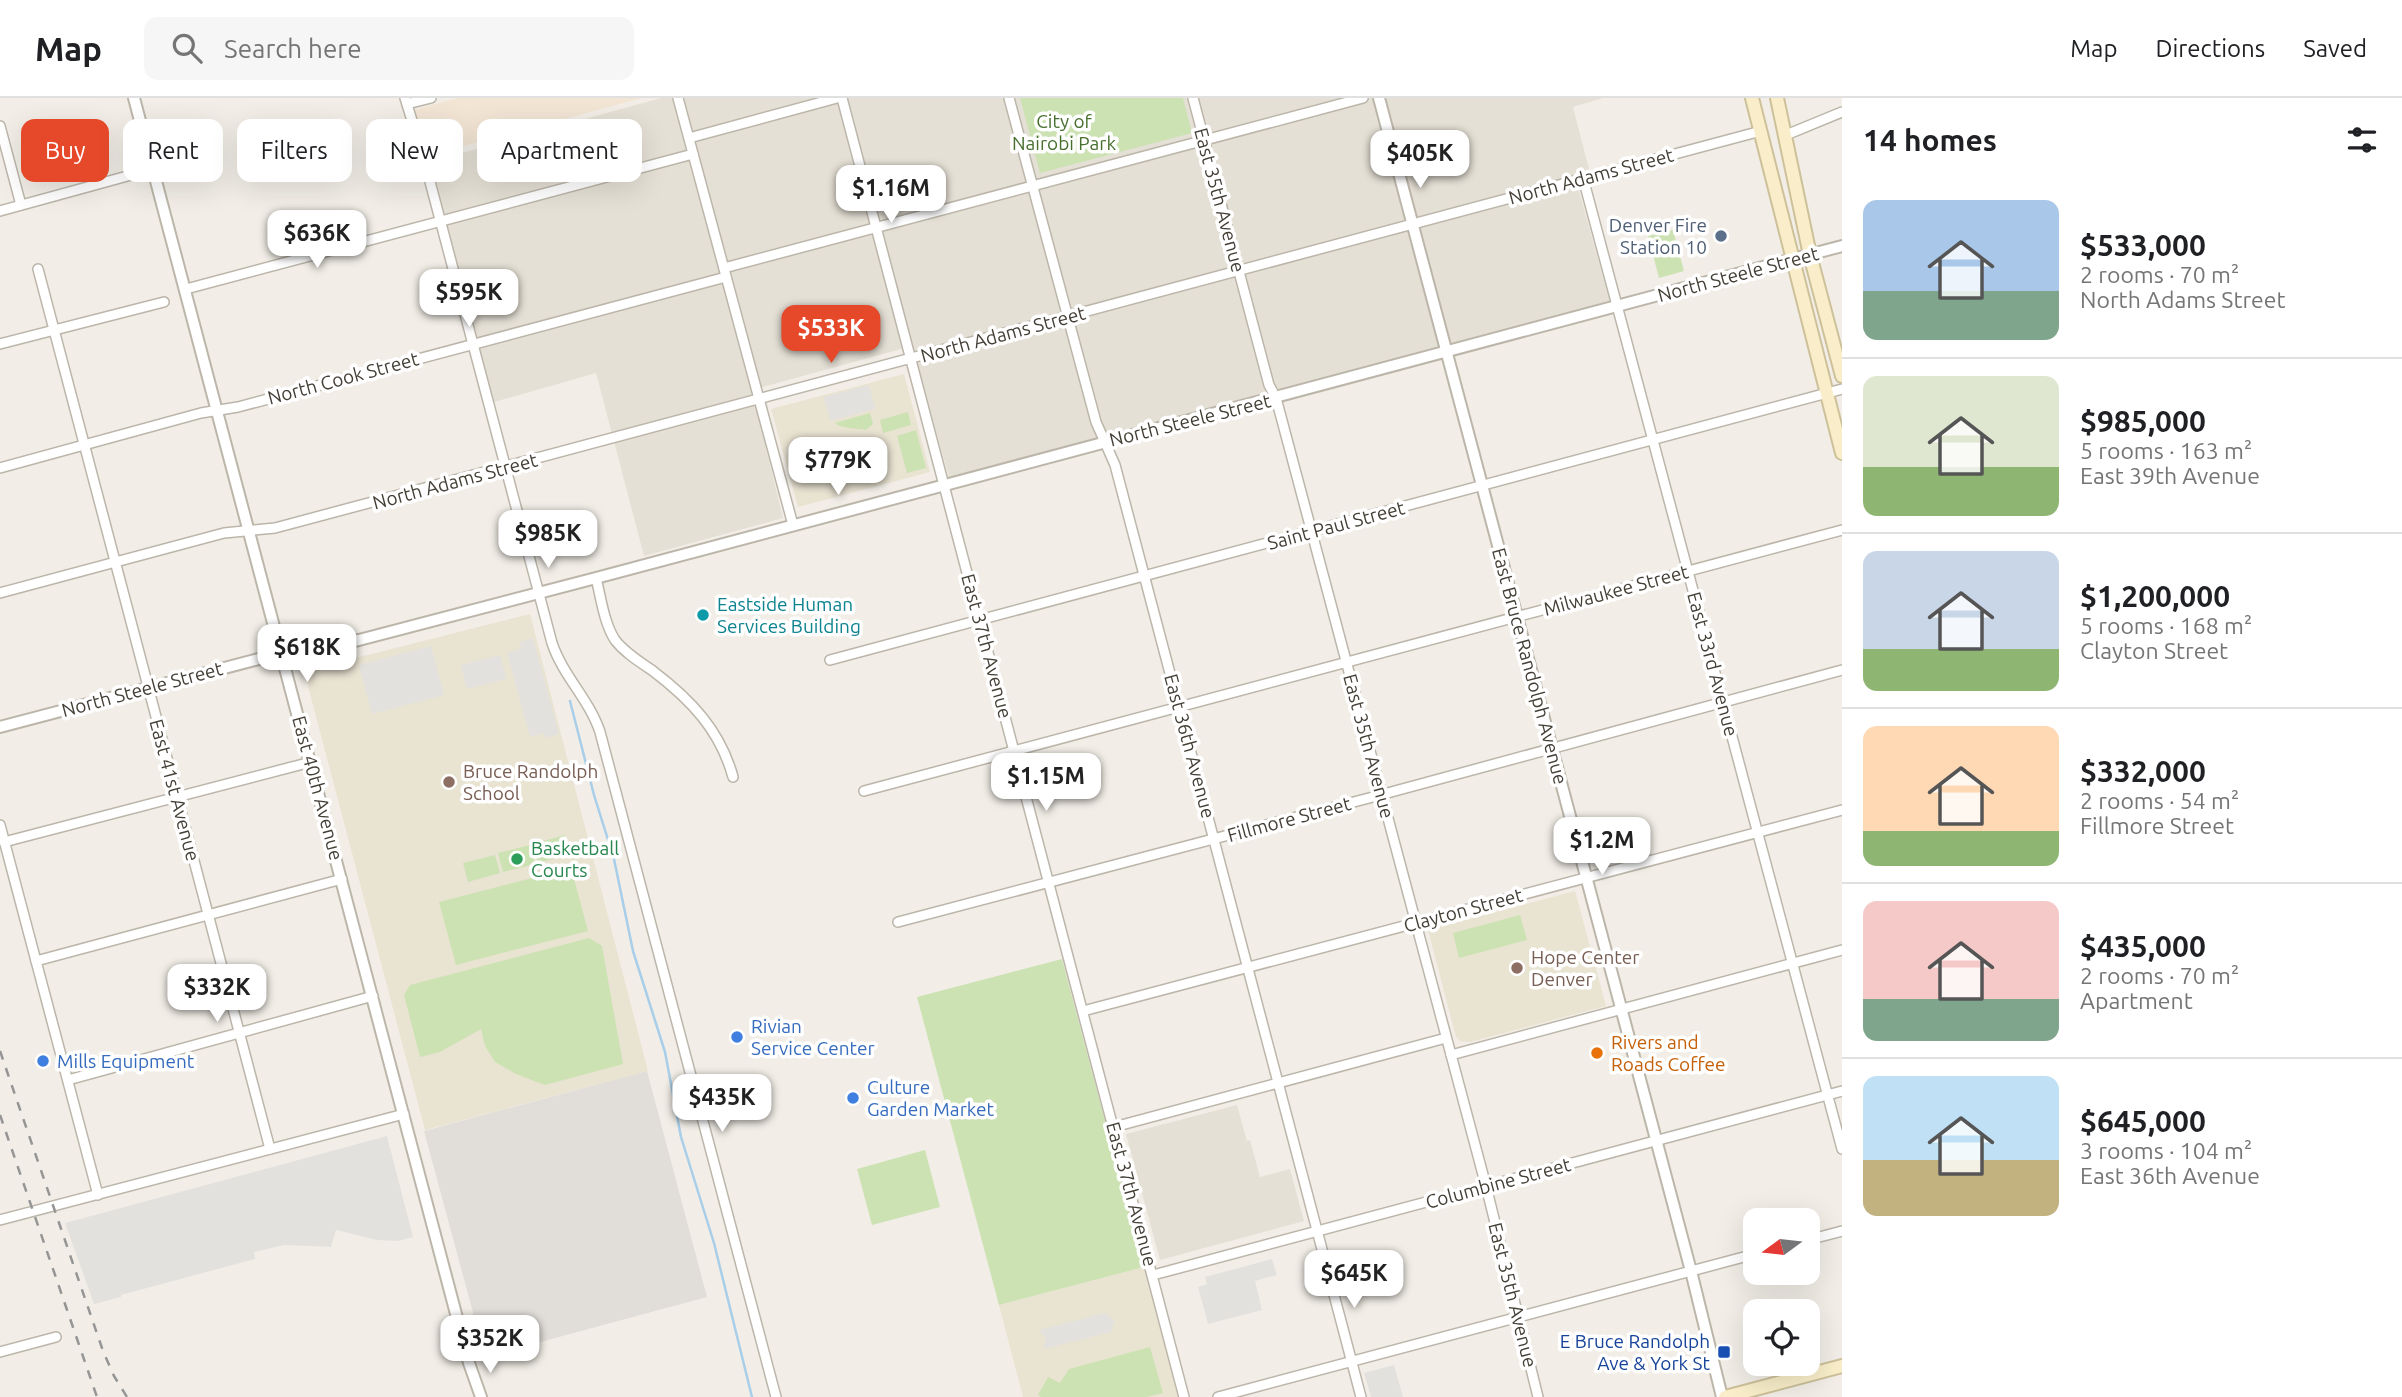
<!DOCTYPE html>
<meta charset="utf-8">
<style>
body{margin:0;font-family:Ubuntu,sans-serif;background:#f6f6f6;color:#202124;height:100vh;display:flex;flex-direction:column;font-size:26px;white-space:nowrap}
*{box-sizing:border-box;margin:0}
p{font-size:23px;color:#757577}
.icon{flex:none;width:38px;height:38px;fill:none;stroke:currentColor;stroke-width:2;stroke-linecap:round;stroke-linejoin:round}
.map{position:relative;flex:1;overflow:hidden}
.sheet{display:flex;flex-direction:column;background:#fff;width:560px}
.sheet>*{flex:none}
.hud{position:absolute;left:21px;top:21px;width:665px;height:63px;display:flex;gap:14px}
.needle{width:46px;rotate:255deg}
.controls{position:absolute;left:1743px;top:1110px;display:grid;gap:14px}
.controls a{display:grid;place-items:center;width:77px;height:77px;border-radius:14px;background:#fff;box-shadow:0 7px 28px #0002;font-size:35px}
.price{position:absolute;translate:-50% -60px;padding:0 16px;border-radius:14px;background:#fff;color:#222;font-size:23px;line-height:46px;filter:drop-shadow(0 2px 4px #0008)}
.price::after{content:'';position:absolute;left:50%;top:42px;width:21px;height:16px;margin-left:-10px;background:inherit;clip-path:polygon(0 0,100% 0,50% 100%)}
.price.current{background:#e5492a;color:#fff}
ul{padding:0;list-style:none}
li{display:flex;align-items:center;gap:21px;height:175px;padding:0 21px}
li+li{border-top:2px solid #e0e0e0}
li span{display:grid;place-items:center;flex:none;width:196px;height:140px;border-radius:14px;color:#555}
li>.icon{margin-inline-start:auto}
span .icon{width:84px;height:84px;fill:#fffc;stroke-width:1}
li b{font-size:30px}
h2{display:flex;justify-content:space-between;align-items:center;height:84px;padding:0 21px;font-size:30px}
.tag{padding:0 24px;border-radius:14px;background:#fff;box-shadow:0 7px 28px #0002;font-size:24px;line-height:63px}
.tag.current{background:#e5492a;color:#fff}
header{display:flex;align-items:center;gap:42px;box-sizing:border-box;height:98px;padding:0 35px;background:#fff;border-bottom:2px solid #e0e0e0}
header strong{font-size:33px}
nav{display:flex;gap:38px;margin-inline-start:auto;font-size:24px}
.search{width:490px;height:63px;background:#f6f6f6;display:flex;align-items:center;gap:18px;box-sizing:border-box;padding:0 24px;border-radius:14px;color:#757577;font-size:26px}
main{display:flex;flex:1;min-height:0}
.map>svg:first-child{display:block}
</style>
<header>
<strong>Map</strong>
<div class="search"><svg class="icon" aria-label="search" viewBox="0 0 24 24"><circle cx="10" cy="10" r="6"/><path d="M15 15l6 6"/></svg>Search here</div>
<nav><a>Map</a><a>Directions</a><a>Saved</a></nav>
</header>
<main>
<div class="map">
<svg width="1842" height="1299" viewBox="0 0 1842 1299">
<rect width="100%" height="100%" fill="#f2eee7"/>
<g fill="#e5e0d5">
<polygon points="661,0 1603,0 1573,9 1589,71 1574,75 1610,204 949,379 912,248 752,292 783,420 644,458 596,275 491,305 429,64"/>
<polygon points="1237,1007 1247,1043 1250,1042 1260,1079 1290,1071 1304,1123 1160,1162 1126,1036"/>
</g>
<polygon fill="#f2e5d4" points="457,0 642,0 427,58 414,12"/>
<polygon fill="#e1ddd8" points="647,973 707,1199 485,1259 424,1033"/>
<g fill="#e9e3d2">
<polygon points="904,276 930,374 798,409 771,311"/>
<polygon points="530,516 648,973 425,1032 304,573"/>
<polygon points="1575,793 1606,908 1470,944 1460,943 1456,939 1428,832"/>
<polygon points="1144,1169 1178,1299 1023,1299 999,1207"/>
</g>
<g fill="#cce2b3">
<polygon points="1020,0 1183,0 1192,35 1040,75"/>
<polygon points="1673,132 1684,173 1659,180 1648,138"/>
<polygon points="908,314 911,327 883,335 880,322"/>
<path d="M870,315L873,326L866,332C856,330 842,331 835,325Z"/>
<polygon points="916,332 926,370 907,375 897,338"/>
<polygon points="565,737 570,756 538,765 533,746"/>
<polygon points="530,747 535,766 503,774 498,755"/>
<polygon points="495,757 500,775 468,784 463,765"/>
<polygon points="571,770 588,833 456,867 439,804"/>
<polygon points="1520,817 1527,842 1459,860 1453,835"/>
<polygon points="589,840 602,848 623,966 545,987 516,976 495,964 485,948 481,931 440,954 420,959 404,897 410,887"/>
<polygon points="1062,861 1144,1169 999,1207 917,899"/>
<polygon points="925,1052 940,1109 872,1127 857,1071"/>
<polygon points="1150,1249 1163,1295 1146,1299 1041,1299 1038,1297 1048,1279 1060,1285 1069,1271"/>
</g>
<g fill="#e3e1de">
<polygon points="869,287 875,311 830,323 824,299"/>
<polygon points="533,540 559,636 545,640 544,635 530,639 507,555 521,551 520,544"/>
<polygon points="431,548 444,597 372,616 359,567"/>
<polygon points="500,557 506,581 467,591 461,567"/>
<polygon points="387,1038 413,1139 398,1143 376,1142 336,1132 331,1149 284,1147 254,1154 255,1161 121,1197 121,1199 94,1206 65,1125"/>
<polygon points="1272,1161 1277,1177 1255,1183 1262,1212 1208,1226 1198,1189 1207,1186 1205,1179"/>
<polygon points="1106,1215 1114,1223 1111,1234 1044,1251 1046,1240 1039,1232"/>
<polygon points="1394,1267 1403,1299 1371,1299 1364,1275"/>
</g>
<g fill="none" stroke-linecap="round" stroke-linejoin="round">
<polyline stroke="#a8cee9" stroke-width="2.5" points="570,603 594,697 614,761 633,853 665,954 681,1039 714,1145 752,1299"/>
<defs>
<g id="minor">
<path d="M405,0L424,61L552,545C563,578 589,601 600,634L776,1299"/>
<polyline points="678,0 793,427"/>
<polyline points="842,0 1184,1299"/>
<polyline points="1009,0 1096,324 1115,367 1361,1299"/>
<polyline points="1193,0 1269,287 1276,300 1486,1088 1538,1299"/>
<polyline points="407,6 431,0"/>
<polyline points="0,28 21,107"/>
<polyline points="1786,37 1842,14"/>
<polyline points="689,40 837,0"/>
<polyline points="1583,80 1842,1051"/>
<polyline points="0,113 153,71"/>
<polyline points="724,170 1363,0"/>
<polyline points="38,171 270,1051"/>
<polyline points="186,191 693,56"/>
<polyline points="0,246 164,204"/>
<polyline points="0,370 201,315 238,309 726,179"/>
<path d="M596,480C601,500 604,525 615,542C625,555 640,564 653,573C691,602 720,632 733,679"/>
<polyline points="0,495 224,435 275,430 1761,33"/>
<polyline points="830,562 1842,291"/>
<polyline points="864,693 1842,432"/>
<polyline points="0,727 98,1097"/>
<polyline points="4,744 311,664"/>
<polyline points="898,824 1369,700 1842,572"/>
<polyline points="36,863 342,781"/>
<polyline points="1083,913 1842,712"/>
<polyline points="1451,957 1842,852"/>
<polyline points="68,982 373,898"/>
<polyline points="1114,1029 1446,940"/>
<polyline points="0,1122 404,1016"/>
<polyline points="1808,1142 1842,1133"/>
<polyline points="1153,1177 1842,993"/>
<polyline points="0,1254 56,1239"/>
<polyline points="1218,1299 1755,1156"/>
</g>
<g id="tertiary">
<polyline points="134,0 469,1265 481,1299"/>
<polyline points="1379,0 1691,1173 1722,1299"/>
<polyline points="0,629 270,558 359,542 596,480 1842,148"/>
</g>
<g id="secondary">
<polyline points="1752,0 1842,355"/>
<polyline points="1777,0 1810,157 1842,278"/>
<polyline points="1725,1299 1842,1268"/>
</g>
</defs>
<use href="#minor" stroke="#bcb6aa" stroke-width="12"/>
<use href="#tertiary" stroke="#bcb6aa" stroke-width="14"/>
<use href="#secondary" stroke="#cdc19a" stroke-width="16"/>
<use href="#minor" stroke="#fff" stroke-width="9"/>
<use href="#tertiary" stroke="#fff" stroke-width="10"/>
<use href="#secondary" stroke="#f9eec9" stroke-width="12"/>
<g stroke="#959595" stroke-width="2.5" stroke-dasharray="9 9" stroke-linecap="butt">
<polyline points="0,953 103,1253 114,1278 127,1299"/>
<polyline points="0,1017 97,1299"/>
</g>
</g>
<circle fill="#5c6f8a" stroke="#fff" stroke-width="2.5" cx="1721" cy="138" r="7"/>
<circle fill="#0f9aa8" stroke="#fff" stroke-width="2.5" cx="703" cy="517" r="7"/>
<g fill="#8d6e63" stroke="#fff" stroke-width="2.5">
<circle cx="449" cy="684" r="7"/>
<circle cx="1517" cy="870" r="7"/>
</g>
<circle fill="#2e9e5b" stroke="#fff" stroke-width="2.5" cx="517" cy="761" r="7"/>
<g fill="#3f7fe0" stroke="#fff" stroke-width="2.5">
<circle cx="737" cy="939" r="7"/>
<circle cx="43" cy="963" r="7"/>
<circle cx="853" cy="1000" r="7"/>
</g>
<circle fill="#e8710a" stroke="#fff" stroke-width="2.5" cx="1597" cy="955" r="7"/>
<rect fill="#1a4fb4" stroke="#fff" stroke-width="2.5" x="1717" y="1247" width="14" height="14" rx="3.5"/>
<g text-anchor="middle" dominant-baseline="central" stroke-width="7" stroke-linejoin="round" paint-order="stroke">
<g font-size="19" fill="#47702f" stroke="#fff">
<text x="1064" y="23">City of<tspan x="1064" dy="22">Nairobi Park</tspan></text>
</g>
<g font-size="19" fill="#443f36" stroke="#fff">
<text transform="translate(1591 78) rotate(-15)">North Adams Street</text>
<text transform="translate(1220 102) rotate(75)">East 35th Avenue</text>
<text transform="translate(1738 176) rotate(-15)">North Steele Street</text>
<text transform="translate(1003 236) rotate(-15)">North Adams Street</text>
<text transform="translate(343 280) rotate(-15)">North Cook Street</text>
<text transform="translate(1190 322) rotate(-14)">North Steele Street</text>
<text transform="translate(455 383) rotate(-15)">North Adams Street</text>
<text transform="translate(1336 427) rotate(-15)">Saint Paul Street</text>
<text transform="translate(1616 492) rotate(-15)">Milwaukee Street</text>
<text transform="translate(987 548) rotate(75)">East 37th Avenue</text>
<text transform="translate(1713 566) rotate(75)">East 33rd Avenue</text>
<text transform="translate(1530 568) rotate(75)">East Bruce Randolph Avenue</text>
<text transform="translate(142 591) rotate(-15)">North Steele Street</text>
<text transform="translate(1190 648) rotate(75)">East 36th Avenue</text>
<text transform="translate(1369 648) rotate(75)">East 35th Avenue</text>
<text transform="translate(318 690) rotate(75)">East 40th Avenue</text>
<text transform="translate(175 692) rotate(75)">East 41st Avenue</text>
<text transform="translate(1289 721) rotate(-15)">Fillmore Street</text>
<text transform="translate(1463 812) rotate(-15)">Clayton Street</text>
<text transform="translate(1498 1085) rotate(-15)">Columbine Street</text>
<text transform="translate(1132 1096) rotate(75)">East 37th Avenue</text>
<text transform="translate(1513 1197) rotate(76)">East 35th Avenue</text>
</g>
<g font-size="19" fill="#4e5e75" stroke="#fff" text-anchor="end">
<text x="1707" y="127">Denver Fire<tspan x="1707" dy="22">Station 10</tspan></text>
</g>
<g font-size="19" fill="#0d838f" stroke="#fff" text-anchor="start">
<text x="717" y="506">Eastside Human<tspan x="717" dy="22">Services Building</tspan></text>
</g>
<g font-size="19" fill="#785e54" stroke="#fff" text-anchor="start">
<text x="463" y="673">Bruce Randolph<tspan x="463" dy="22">School</tspan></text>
<text x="1531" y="859">Hope Center<tspan x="1531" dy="22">Denver</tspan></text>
</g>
<g font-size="19" fill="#27864d" stroke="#fff" text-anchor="start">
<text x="531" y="750">Basketball<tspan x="531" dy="22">Courts</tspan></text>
</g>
<g font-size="19" fill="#366cbe" stroke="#fff" text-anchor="start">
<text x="751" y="928">Rivian<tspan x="751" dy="22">Service Center</tspan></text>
<text x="57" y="963">Mills Equipment</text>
<text x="867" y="989">Culture<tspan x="867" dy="22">Garden Market</tspan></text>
</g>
<g font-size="19" fill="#c56008" stroke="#fff" text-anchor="start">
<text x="1611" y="944">Rivers and<tspan x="1611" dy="22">Roads Coffee</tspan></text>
</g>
<g font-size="19" fill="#164399" stroke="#fff" text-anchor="end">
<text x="1710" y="1243">E Bruce Randolph<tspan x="1710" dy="22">Ave &amp; York St</tspan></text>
</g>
</g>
</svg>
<div class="controls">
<a><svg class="needle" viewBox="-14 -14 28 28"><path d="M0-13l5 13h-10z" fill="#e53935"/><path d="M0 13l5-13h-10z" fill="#757577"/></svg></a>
<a><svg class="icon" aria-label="locate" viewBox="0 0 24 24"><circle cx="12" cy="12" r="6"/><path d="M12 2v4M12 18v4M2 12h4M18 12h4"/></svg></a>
</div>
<b class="price" style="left:1420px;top:92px">$405K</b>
<b class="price" style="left:891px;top:127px">$1.16M</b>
<b class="price" style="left:317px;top:172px">$636K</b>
<b class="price" style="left:469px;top:231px">$595K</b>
<b class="price current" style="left:831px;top:267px">$533K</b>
<b class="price" style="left:838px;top:399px">$779K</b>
<b class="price" style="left:548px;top:472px">$985K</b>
<b class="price" style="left:307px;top:586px">$618K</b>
<b class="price" style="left:1046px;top:715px">$1.15M</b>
<b class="price" style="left:1602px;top:779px">$1.2M</b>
<b class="price" style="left:217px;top:926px">$332K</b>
<b class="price" style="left:722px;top:1036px">$435K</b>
<b class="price" style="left:1354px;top:1212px">$645K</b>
<b class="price" style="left:490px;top:1277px">$352K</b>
<div class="hud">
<a class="tag current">Buy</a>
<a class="tag">Rent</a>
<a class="tag">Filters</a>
<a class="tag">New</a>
<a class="tag">Apartment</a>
</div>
</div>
<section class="sheet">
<h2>14 homes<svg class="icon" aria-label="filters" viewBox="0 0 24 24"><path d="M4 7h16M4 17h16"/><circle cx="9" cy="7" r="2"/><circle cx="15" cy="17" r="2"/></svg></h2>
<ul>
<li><span style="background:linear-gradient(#a9c7e8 65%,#7fa58c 0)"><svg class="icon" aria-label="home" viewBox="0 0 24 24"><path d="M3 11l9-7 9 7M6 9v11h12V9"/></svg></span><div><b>$533,000</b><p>2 rooms · 70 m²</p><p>North Adams Street</p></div></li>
<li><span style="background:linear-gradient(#dfe7d0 65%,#8fb573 0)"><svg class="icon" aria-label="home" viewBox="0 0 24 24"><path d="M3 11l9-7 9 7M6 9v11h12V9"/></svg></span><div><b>$985,000</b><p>5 rooms · 163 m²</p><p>East 39th Avenue</p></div></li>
<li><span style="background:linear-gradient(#c9d6e8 70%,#8fb573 0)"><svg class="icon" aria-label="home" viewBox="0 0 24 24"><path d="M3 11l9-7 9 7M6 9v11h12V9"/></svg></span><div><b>$1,200,000</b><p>5 rooms · 168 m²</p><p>Clayton Street</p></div></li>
<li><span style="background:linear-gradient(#ffd9b3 75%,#8fb573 0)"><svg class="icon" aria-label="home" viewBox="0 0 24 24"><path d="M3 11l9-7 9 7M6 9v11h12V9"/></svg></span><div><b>$332,000</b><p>2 rooms · 54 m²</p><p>Fillmore Street</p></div></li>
<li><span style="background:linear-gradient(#f6c9c9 70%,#7fa58c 0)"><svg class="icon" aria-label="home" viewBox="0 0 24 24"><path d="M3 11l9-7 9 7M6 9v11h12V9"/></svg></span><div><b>$435,000</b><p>2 rooms · 70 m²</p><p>Apartment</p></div></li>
<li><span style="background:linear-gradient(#bfe0f5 60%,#c2b280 0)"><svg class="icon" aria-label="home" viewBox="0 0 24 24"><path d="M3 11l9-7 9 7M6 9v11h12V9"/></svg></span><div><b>$645,000</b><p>3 rooms · 104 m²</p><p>East 36th Avenue</p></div></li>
</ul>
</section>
</main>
